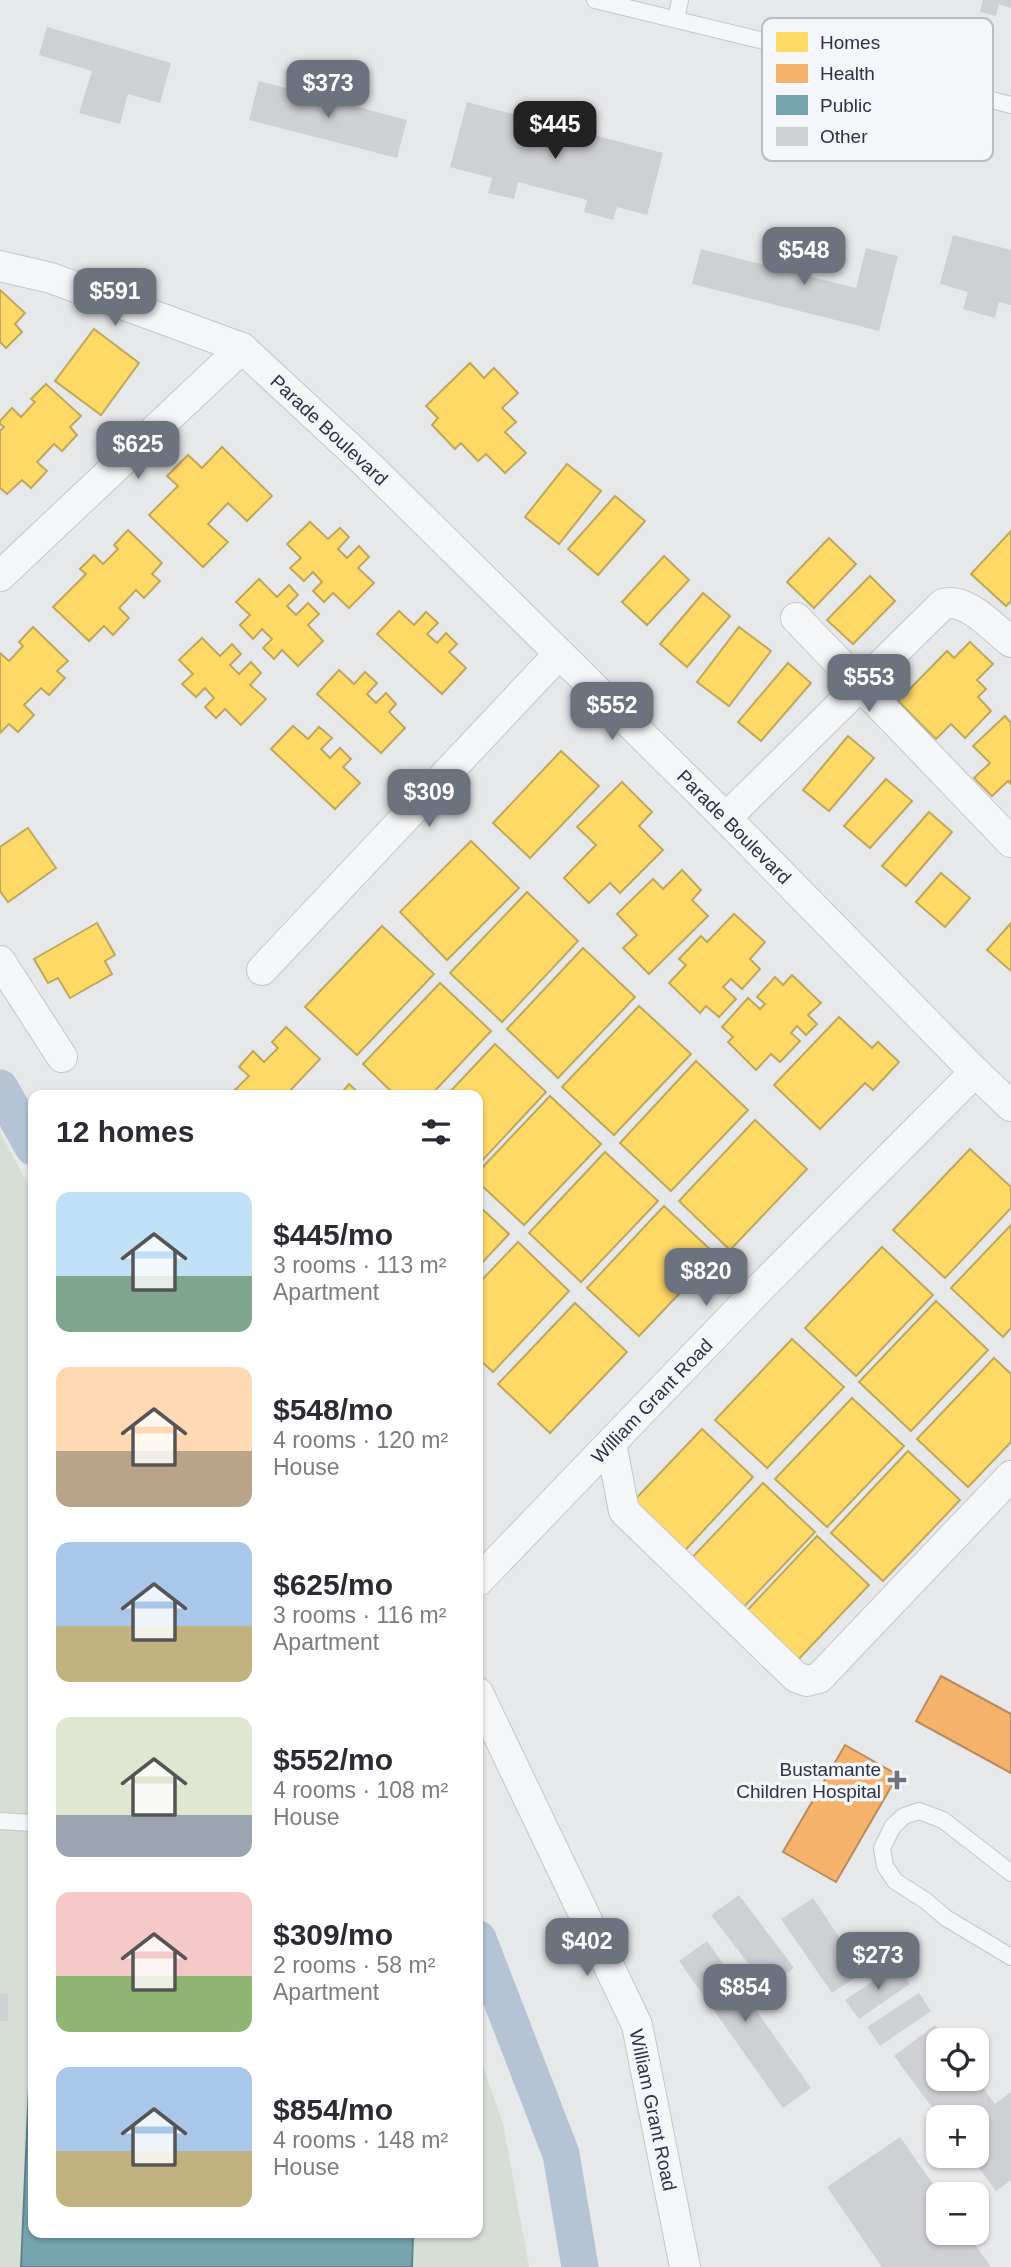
<!DOCTYPE html>
<meta charset="utf-8">
<style>
body{margin:0;font-family:Helvetica,sans-serif;background:#f7f7f7;color:#2b2b33;height:100vh;display:flex;flex-direction:column;font-size:26px;white-space:nowrap}
*{box-sizing:border-box;margin:0}
p{font-size:23px;color:#7c7c81}
.icon{flex:none;width:38px;height:38px;fill:none;stroke:currentColor;stroke-width:2;stroke-linecap:round;stroke-linejoin:round}
.map{position:relative;flex:1;overflow:hidden}
.details{position:absolute;left:28px;top:1090px;width:455px;height:1148px;display:flex;flex-direction:column;background:#fff;border-radius:14px;box-shadow:0 2px 5px #0004}
.details>*{flex:none}
.buttons{position:absolute;left:926px;top:2028px;display:grid;gap:14px}
.buttons a{display:grid;place-items:center;width:63px;height:63px;border-radius:14px;background:#fff;box-shadow:0 2px 5px #0004;font-size:35px}
.price{position:absolute;translate:-50% -60px;padding:0 16px;border-radius:14px;background:#6c737f;color:#fff;font-size:23px;line-height:46px;filter:drop-shadow(0 2px 4px #0008)}
.price::after{content:'';position:absolute;left:50%;top:42px;width:21px;height:16px;margin-left:-10px;background:inherit;clip-path:polygon(0 0,100% 0,50% 100%)}
.price.selected{background:#222;color:#fff}
ul{padding:0;list-style:none}
li{display:flex;align-items:center;gap:21px;height:175px;padding:0 28px}
li span{display:grid;place-items:center;flex:none;width:196px;height:140px;border-radius:14px;color:#555}
li>.icon{margin-inline-start:auto}
span .icon{width:84px;height:84px;fill:#fffc;stroke-width:1}
li b{font-size:30px}
h2{display:flex;justify-content:space-between;align-items:center;height:84px;padding:0 28px;font-size:30px}
.map>svg:first-child{display:block}
</style>
<div class="map">
<svg width="1011" height="2267" viewBox="0 0 1011 2267">
<rect width="100%" height="100%" fill="#e6e8ea"/>
<polygon fill="#d6ded6" points="0,1132 33,1194 33,2233 478,2233 478,2054 503,2123 529,2267 0,2267"/>
<g fill="#ffd966" stroke="#bfa85c" stroke-width="2">
<polygon points="0,290 25,313 15,324 22,332 6,348 0,342"/>
<polygon points="94,329 139,363 101,415 55,381"/>
<polygon points="470,363 484,378 494,368 518,393 502,408 516,422 505,432 526,453 505,473 486,454 478,461 461,443 455,449 432,425 438,418 426,406"/>
<polygon points="46,384 81,416 70,427 77,435 62,451 54,444 37,462 47,471 31,488 22,480 7,494 0,488 0,431 4,427 0,424 0,421 12,408 21,417 35,402 31,399"/>
<polygon points="222,447 272,496 247,521 228,503 208,524 228,542 203,567 149,515 178,486 167,476 188,455 202,468"/>
<polygon points="567,464 601,491 559,544 525,517"/>
<polygon points="615,496 645,521 598,575 568,549"/>
<polygon points="310,522 328,539 340,528 349,537 338,549 347,558 359,546 369,557 358,568 374,583 349,608 333,593 324,602 313,591 322,582 313,572 304,581 290,568 301,558 287,544"/>
<polygon points="128,530 162,563 152,574 160,581 144,598 136,590 119,608 129,618 113,635 104,626 89,641 53,607 86,574 80,569 94,555 103,564 118,549 114,545"/>
<polygon points="1011,531 1011,601 1006,606 971,574"/>
<polygon points="829,538 856,564 814,608 787,582"/>
<polygon points="664,556 689,580 647,625 622,602"/>
<polygon points="870,576 895,601 853,644 827,620"/>
<polygon points="259,579 277,597 289,585 298,595 287,606 296,615 308,603 319,614 308,625 323,641 298,666 282,650 274,659 263,648 272,639 262,629 253,639 240,625 250,615 236,602"/>
<polygon points="703,593 730,616 687,667 660,644"/>
<polygon points="399,611 414,625 426,612 438,623 427,634 437,643 446,633 457,644 449,652 466,668 442,694 377,634"/>
<polygon points="33,627 68,661 57,671 65,678 49,695 41,688 24,705 34,715 18,732 9,724 0,733 0,653 9,661 23,646 19,642"/>
<polygon points="739,627 771,651 729,706 697,682"/>
<polygon points="202,638 220,656 232,644 241,654 230,665 239,674 251,662 261,673 250,685 266,699 241,725 225,709 216,718 205,707 214,698 205,688 196,697 182,684 193,674 179,660"/>
<polygon points="970,642 993,664 977,680 986,689 978,697 991,711 965,738 951,724 936,739 898,701 947,651 954,658"/>
<polygon points="788,663 811,683 761,741 738,722"/>
<polygon points="339,670 354,684 365,672 377,683 367,694 376,703 386,693 396,704 389,712 405,728 381,753 317,694"/>
<polygon points="1005,716 1011,723 1011,784 1008,781 992,796 974,778 990,763 973,746"/>
<polygon points="293,726 308,739 319,727 332,738 321,749 330,758 340,748 351,759 343,767 360,783 335,809 271,749"/>
<polygon points="848,736 874,758 829,811 803,790"/>
<polygon points="561,751 599,786 530,858 493,823"/>
<polygon points="886,779 912,801 870,848 844,826"/>
<polygon points="622,782 652,812 639,826 663,850 620,893 610,883 589,903 564,878 596,845 577,827"/>
<polygon points="929,812 952,832 906,886 882,866"/>
<polygon points="28,828 56,868 8,902 0,891 0,847"/>
<polygon points="471,841 519,888 447,960 400,912"/>
<polygon points="682,870 701,890 692,900 708,916 649,974 623,948 637,935 617,914 653,879 663,889"/>
<polygon points="941,873 970,898 945,927 916,902"/>
<polygon points="527,892 578,941 502,1022 450,973"/>
<polygon points="734,914 765,942 750,959 760,969 742,989 731,979 723,987 736,999 719,1017 706,1006 700,1013 669,983 686,965 679,959 701,936 707,942"/>
<polygon points="97,923 115,955 105,961 112,974 70,998 58,978 48,983 34,959"/>
<polygon points="1011,923 1011,971 987,950"/>
<polygon points="382,926 434,974 357,1055 305,1007"/>
<polygon points="583,948 635,997 558,1078 507,1029"/>
<polygon points="792,975 821,1003 808,1015 817,1024 806,1035 797,1026 791,1033 800,1041 780,1062 771,1054 756,1070 728,1042 733,1037 722,1027 748,998 760,1009 765,1004 757,997 775,977 783,985"/>
<polygon points="440,983 491,1031 430,1096 396,1096 363,1064"/>
<polygon points="639,1006 691,1054 614,1135 562,1087"/>
<polygon points="839,1017 872,1048 878,1042 899,1062 873,1090 865,1083 820,1129 774,1085"/>
<polygon points="286,1027 320,1059 285,1096 234,1096 232,1093 249,1076 239,1067 253,1051 264,1062 278,1048 272,1042"/>
<polygon points="495,1044 546,1092 478,1165 478,1096 446,1096"/>
<polygon points="696,1061 748,1110 671,1191 620,1143"/>
<polygon points="349,1084 362,1096 339,1096"/>
<polygon points="550,1096 601,1144 524,1225 478,1182 478,1172"/>
<polygon points="755,1120 807,1169 730,1250 679,1201"/>
<polygon points="970,1149 1011,1187 1011,1208 945,1278 893,1230"/>
<polygon points="605,1152 658,1201 581,1282 529,1233"/>
<polygon points="478,1205 509,1234 478,1267"/>
<polygon points="664,1206 716,1255 639,1336 587,1288"/>
<polygon points="1011,1225 1011,1328 1003,1337 951,1288"/>
<polygon points="518,1242 569,1291 493,1372 478,1358 478,1284"/>
<polygon points="882,1247 933,1295 856,1376 805,1328"/>
<polygon points="936,1301 988,1350 911,1431 859,1382"/>
<polygon points="575,1303 627,1352 550,1433 498,1384"/>
<polygon points="792,1339 844,1387 767,1468 715,1420"/>
<polygon points="994,1358 1011,1374 1011,1442 968,1487 917,1439"/>
<polygon points="852,1398 904,1446 827,1527 775,1479"/>
<polygon points="702,1429 753,1477 677,1559 625,1510"/>
<polygon points="908,1451 960,1500 883,1581 831,1533"/>
<polygon points="763,1483 815,1532 738,1613 686,1564"/>
<polygon points="817,1536 869,1585 792,1666 741,1617"/>
</g>
<g fill="#f6b26b" stroke="#b98c60" stroke-width="2">
<polygon points="941,1676 1011,1714 1011,1773 916,1721"/>
<polygon points="845,1745 898,1775 836,1882 783,1852"/>
</g>
<polygon fill="#76a5af" stroke="#60838f" stroke-width="2" points="29,2086 33,2086 33,2233 413,2233 412,2267 21,2267"/>
<g fill="none" stroke-linecap="round" stroke-linejoin="round">
<g stroke="#b4c4d5" stroke-width="37">
<polyline points="0,1088 33,1147"/>
<polyline points="478,1939 561,2154 580,2267"/>
</g>
</g>
<g fill="#ced0d3">
<polygon points="983,0 1011,0 1011,8 999,4 996,16 980,12"/>
<polygon points="47,27 171,63 160,103 128,94 120,124 79,113 92,71 39,55"/>
<polygon points="259,81 407,120 397,158 249,120"/>
<polygon points="467,102 663,153 647,215 617,207 613,220 584,212 587,200 518,182 514,199 488,193 492,178 450,167"/>
<polygon points="953,235 1011,250 1011,305 999,302 995,318 963,309 968,292 940,284"/>
<polygon points="866,248 898,256 879,331 692,284 701,249 856,288"/>
<polygon points="739,1895 794,1968 767,1988 711,1915"/>
<polygon points="813,1898 863,1973 832,1993 781,1919"/>
<polygon points="707,1941 811,2088 783,2108 679,1961"/>
<polygon points="897,1965 910,1984 859,2019 845,2000"/>
<polygon points="0,1993 8,1994 8,2021 0,2021"/>
<polygon points="919,1993 931,2011 880,2046 867,2027"/>
<polygon points="935,2025 947,2040 938,2040 938,2079 976,2079 995,2104 1011,2092 1011,2180 996,2191 970,2156 976,2156 976,2118 940,2118 894,2056"/>
<polygon points="900,2137 940,2194 938,2194 938,2233 967,2233 991,2267 882,2267 827,2187"/>
</g>
<g fill="none" stroke-linecap="round" stroke-linejoin="round">
<defs>
<g id="service">
<polyline points="595,0 842,60 1011,105"/>
<polyline points="676,19 680,0"/>
<polyline points="0,1821 33,1823"/>
<polyline points="1011,1873 943,1820 919,1811 904,1816 893,1826 882,1848 885,1866 895,1881 926,1901 946,1918 1011,1957"/>
</g>
<g id="minor">
<polyline points="0,266 51,278 242,348 367,464 726,818 975,1072 1011,1106"/>
<polyline points="0,576 242,348"/>
<polyline points="796,618 1011,842"/>
<path d="M726,818L943,604C967,597 993,628 1011,642"/>
<polyline points="0,961 62,1057"/>
<polyline points="262,970 558,655"/>
<polyline points="611,1443 624,1511 796,1677 807,1681 819,1678 1011,1476"/>
<polyline points="478,1581 758,1290 975,1072"/>
<polyline points="478,1693 637,2025 685,2267"/>
</g>
</defs>
<use href="#service" stroke="#c4c6c8" stroke-width="18"/>
<use href="#minor" stroke="#c4c6c8" stroke-width="32"/>
<use href="#service" stroke="#f5f6f7" stroke-width="16"/>
<use href="#minor" stroke="#f5f6f7" stroke-width="30"/>
</g>
<path fill="#6c737f" stroke="#f4f6f9" stroke-width="2.5" d="M893.5 1769.5h7v7h7v7h-7v7h-7v-7h-7v-7h7z"/>
<g text-anchor="middle" dominant-baseline="central" stroke-width="7" stroke-linejoin="round" paint-order="stroke">
<g font-size="19" fill="#2b3445" stroke="#f4f6f9">
<text transform="translate(329 430) rotate(43)">Parade Boulevard</text>
<text transform="translate(734 827) rotate(45)">Parade Boulevard</text>
<text transform="translate(652 1401) rotate(-46)">William Grant Road</text>
<text transform="translate(653 2110) rotate(78)">William Grant Road</text>
</g>
<g font-size="19" fill="#2b3445" stroke="#f4f6f9" text-anchor="end">
<text x="881" y="1769">Bustamante<tspan x="881" dy="22">Children Hospital</tspan></text>
</g>
</g>
<rect x="762" y="18" width="231" height="143" rx="10" fill="#f4f6f9" stroke="#b8bcc3" stroke-width="2"/>
<rect x="776" y="32" width="32" height="20" fill="#ffd966"/>
<rect x="776" y="64" width="32" height="19" fill="#f6b26b"/>
<rect x="776" y="95" width="32" height="20" fill="#76a5af"/>
<rect x="776" y="127" width="32" height="19" fill="#ced0d3"/>
<g font-size="19" fill="#2b3445">
<text x="820" y="49">Homes</text>
<text x="820" y="80">Health</text>
<text x="820" y="112">Public</text>
<text x="820" y="143">Other</text>
</g>
</svg>
<div class="buttons">
<a><svg class="icon" aria-label="locate" viewBox="0 0 24 24"><circle cx="12" cy="12" r="6"/><path d="M12 2v4M12 18v4M2 12h4M18 12h4"/></svg></a>
<a>+</a>
<a>−</a>
</div>
<b class="price" style="left:328px;top:120px">$373</b>
<b class="price selected" style="left:555px;top:161px">$445</b>
<b class="price" style="left:804px;top:287px">$548</b>
<b class="price" style="left:115px;top:328px">$591</b>
<b class="price" style="left:138px;top:481px">$625</b>
<b class="price" style="left:869px;top:714px">$553</b>
<b class="price" style="left:612px;top:742px">$552</b>
<b class="price" style="left:429px;top:829px">$309</b>
<b class="price" style="left:706px;top:1308px">$820</b>
<b class="price" style="left:587px;top:1978px">$402</b>
<b class="price" style="left:878px;top:1992px">$273</b>
<b class="price" style="left:745px;top:2024px">$854</b>
<section class="details">
<h2>12 homes<svg class="icon" aria-label="filters" viewBox="0 0 24 24"><path d="M4 7h16M4 17h16"/><circle cx="9" cy="7" r="2"/><circle cx="15" cy="17" r="2"/></svg></h2>
<ul>
<li><span style="background:linear-gradient(#bfe0f5 60%,#7fa58c 0)"><svg class="icon" aria-label="home" viewBox="0 0 24 24"><path d="M3 11l9-7 9 7M6 9v11h12V9"/></svg></span><div><b>$445/mo</b><p>3 rooms · 113 m²</p><p>Apartment</p></div></li>
<li><span style="background:linear-gradient(#ffd9b3 60%,#b9a48a 0)"><svg class="icon" aria-label="home" viewBox="0 0 24 24"><path d="M3 11l9-7 9 7M6 9v11h12V9"/></svg></span><div><b>$548/mo</b><p>4 rooms · 120 m²</p><p>House</p></div></li>
<li><span style="background:linear-gradient(#a9c7e8 60%,#c2b280 0)"><svg class="icon" aria-label="home" viewBox="0 0 24 24"><path d="M3 11l9-7 9 7M6 9v11h12V9"/></svg></span><div><b>$625/mo</b><p>3 rooms · 116 m²</p><p>Apartment</p></div></li>
<li><span style="background:linear-gradient(#dfe7d0 70%,#9aa5b1 0)"><svg class="icon" aria-label="home" viewBox="0 0 24 24"><path d="M3 11l9-7 9 7M6 9v11h12V9"/></svg></span><div><b>$552/mo</b><p>4 rooms · 108 m²</p><p>House</p></div></li>
<li><span style="background:linear-gradient(#f6c9c9 60%,#8fb573 0)"><svg class="icon" aria-label="home" viewBox="0 0 24 24"><path d="M3 11l9-7 9 7M6 9v11h12V9"/></svg></span><div><b>$309/mo</b><p>2 rooms · 58 m²</p><p>Apartment</p></div></li>
<li><span style="background:linear-gradient(#a9c7e8 60%,#c2b280 0)"><svg class="icon" aria-label="home" viewBox="0 0 24 24"><path d="M3 11l9-7 9 7M6 9v11h12V9"/></svg></span><div><b>$854/mo</b><p>4 rooms · 148 m²</p><p>House</p></div></li>
</ul>
</section>
</div>
